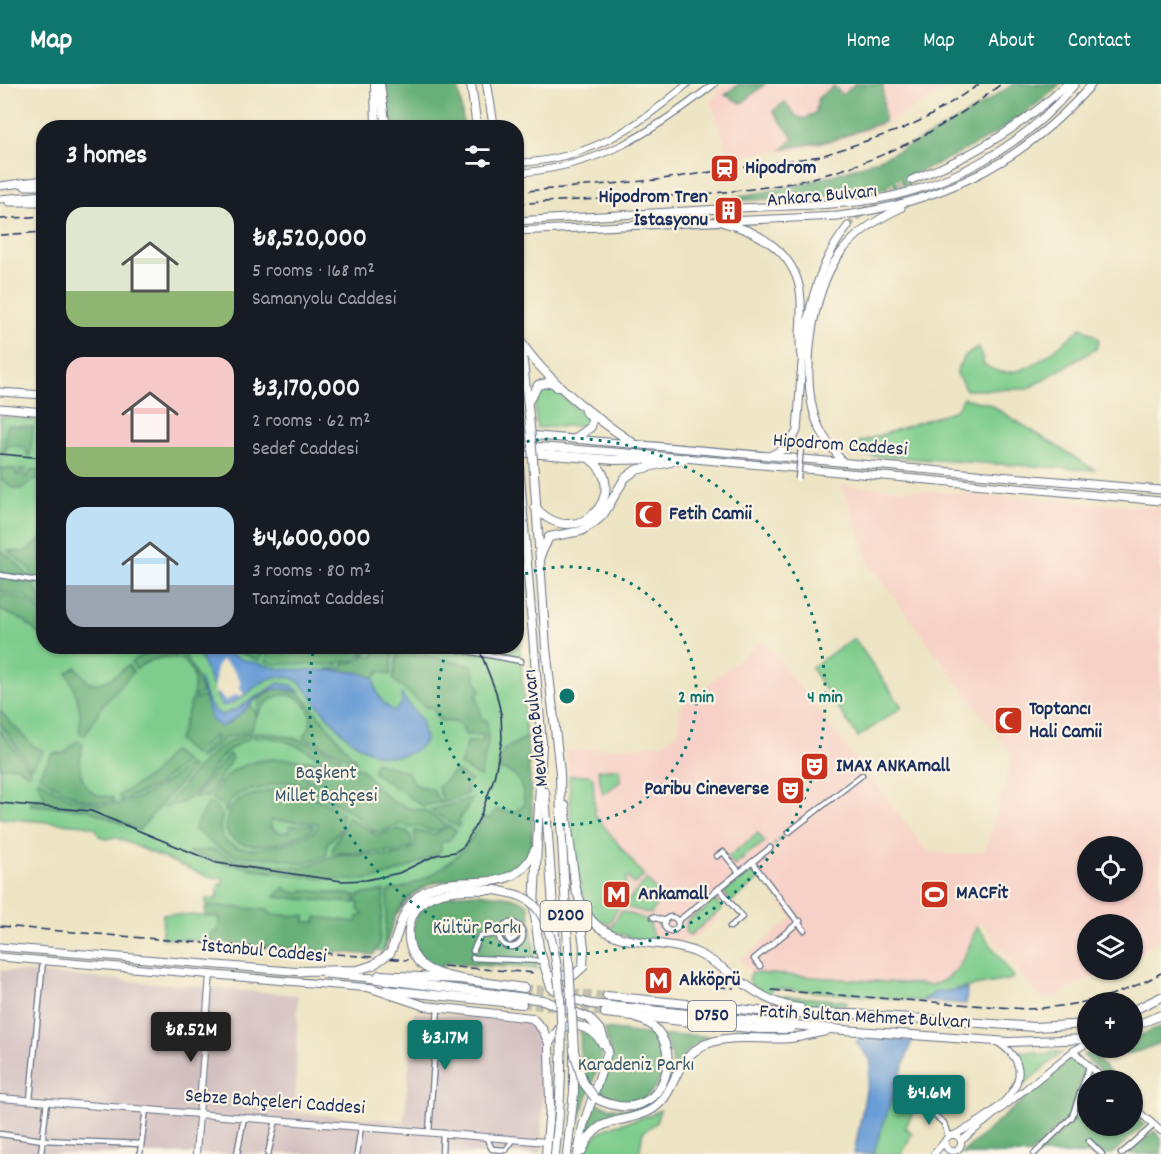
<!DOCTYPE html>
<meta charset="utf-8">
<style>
body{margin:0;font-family:Dekko,sans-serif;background:#20242c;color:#f1f3f6;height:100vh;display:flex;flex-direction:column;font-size:22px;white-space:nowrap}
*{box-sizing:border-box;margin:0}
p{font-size:20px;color:#9ea1a6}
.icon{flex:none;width:33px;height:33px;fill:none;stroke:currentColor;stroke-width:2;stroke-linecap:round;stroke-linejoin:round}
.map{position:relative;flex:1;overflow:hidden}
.drawer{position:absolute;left:36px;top:36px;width:488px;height:534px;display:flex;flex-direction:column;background:#171b24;border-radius:24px;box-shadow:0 2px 4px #0004}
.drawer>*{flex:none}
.fabs{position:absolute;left:1077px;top:752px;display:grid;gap:12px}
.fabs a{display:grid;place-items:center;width:66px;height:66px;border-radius:50%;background:#171b24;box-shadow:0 2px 4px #0004;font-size:30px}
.price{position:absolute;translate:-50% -51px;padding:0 14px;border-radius:6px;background:#0f766e;color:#fff;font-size:20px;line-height:39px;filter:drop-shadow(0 2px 3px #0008)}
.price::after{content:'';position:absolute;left:50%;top:36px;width:18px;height:14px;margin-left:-9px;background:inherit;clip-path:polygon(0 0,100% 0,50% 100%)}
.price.selected{background:#222;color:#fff}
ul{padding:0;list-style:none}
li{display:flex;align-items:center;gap:18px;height:150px;padding:0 30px}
li span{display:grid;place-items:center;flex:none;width:168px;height:120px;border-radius:18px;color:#555}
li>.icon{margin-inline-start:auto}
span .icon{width:72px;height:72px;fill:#fffc;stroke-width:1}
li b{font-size:26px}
h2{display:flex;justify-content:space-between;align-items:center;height:72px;padding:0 30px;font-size:26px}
header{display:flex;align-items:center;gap:36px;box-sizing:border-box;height:84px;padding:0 30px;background:#0f766e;color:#fff}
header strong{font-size:28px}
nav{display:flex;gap:33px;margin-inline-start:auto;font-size:21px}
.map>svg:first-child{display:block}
</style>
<header>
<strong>Map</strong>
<nav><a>Home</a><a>Map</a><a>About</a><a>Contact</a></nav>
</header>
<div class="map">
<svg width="1161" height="1070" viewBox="0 0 1161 1070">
<rect width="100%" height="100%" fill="#fcf5e5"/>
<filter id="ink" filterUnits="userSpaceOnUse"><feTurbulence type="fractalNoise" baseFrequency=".0167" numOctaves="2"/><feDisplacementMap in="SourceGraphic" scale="12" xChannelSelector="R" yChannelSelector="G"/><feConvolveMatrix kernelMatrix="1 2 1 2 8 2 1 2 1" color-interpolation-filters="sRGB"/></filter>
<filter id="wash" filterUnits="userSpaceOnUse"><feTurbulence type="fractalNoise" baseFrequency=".008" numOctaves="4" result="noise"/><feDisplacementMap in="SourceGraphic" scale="24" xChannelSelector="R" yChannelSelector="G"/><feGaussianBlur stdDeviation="1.35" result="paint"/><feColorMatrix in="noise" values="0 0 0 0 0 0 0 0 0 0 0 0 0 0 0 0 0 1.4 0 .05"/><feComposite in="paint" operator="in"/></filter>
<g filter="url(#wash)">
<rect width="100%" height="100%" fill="#ede4c3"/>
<g fill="#f7d1c7" fill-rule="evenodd">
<polygon points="726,0 957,0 883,41 833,58 799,65 730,73 711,19 718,6"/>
<path d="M842,401L1161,424V854L1133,874L1132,840H1088V885H1112L1071,903L1056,914L1046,915L1038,912L982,839L977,842L959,884L940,899L930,901L751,889L741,876L792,834L761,794L716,830L719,835L693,855L674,858L624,852L600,840L577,790L566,667L663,660L679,647L680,623L763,556L928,768L964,771L985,767L1013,672L870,481ZM1088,762H1132V807H1088Z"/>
</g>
<polygon fill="#d2bfc0" points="0,886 298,911 295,1029 404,1037 414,928 528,938 539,948 544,964 541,1070 0,1070"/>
<g fill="#7fcd8d" stroke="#4d7e76" stroke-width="1.5">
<path d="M1082,243L1099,255L1096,265L1027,305L966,306L957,290L958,283L965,272L979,263L984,281C989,283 996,288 1002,288C1031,291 1061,260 1082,243Z"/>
<path d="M549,301L585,332L587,341L537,344C536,327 529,308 549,301Z"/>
<polygon points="963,314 989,320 1095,386 858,371 855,364 860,358 956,326"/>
<polygon points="0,332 43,337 44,562 516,562 516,499 533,760 450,796 429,800 412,811 395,832 384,867 162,854 163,830 205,832 206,815 217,815 219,800 223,800 223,795 206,792 115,753 107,755 99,752 96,744 85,741 0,734"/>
<polygon points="854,554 902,623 858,653 811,584"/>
<polygon points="620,684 620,698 603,710 598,686"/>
<path d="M588,691L593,693L595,731L644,792L634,801L628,793L626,794L625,811L608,841L604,837L600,840C570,814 572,732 569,692Z"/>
<polygon points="758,749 765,758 744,772 742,777 740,775 735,782 728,773"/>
<polygon points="753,783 761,794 731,818 723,807 728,806 729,802 735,801"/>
<polygon points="647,795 661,813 651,830 623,822"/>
<polygon points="714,815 722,825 690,851 685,848 687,837 693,831 695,833 697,829 702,828"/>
<polygon points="621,827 649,836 652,850 659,858 637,855 609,846"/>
<path d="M977,842L1014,893L1011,895C992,901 932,905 922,917L771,904V911L847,917L846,921L786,919L752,902L749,896L751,889H757L930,901C960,896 967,867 977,842Z"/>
<polygon points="1016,967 1038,968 1038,971 1051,970 1051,967 1061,969 1021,1003 1023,983"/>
<polygon points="897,998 918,1021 905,1043 912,1049 902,1070 873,1070"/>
<path d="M660,1026L656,1039L643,1048L639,1070H583C600,1032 630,1044 660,1026Z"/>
</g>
<g fill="#67b078" stroke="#41706b" stroke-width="1.5">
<polygon points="386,0 458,0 464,43 390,43"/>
<polygon points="739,0 765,0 742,19 725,11"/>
<polygon points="855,0 883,0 884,38 833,56 783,65 794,55 773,27 785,18 796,32 805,35 816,28 818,14 834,2 842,11"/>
<path d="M1013,0H1060C1016,41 966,69 910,91L912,99C854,115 793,113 734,117L733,113C843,97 922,64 1013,0Z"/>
<polygon points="7,341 33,343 30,372 27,371 26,364 9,361 3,369"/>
<polygon points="0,384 15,385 17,391 21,390 19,385 26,385 24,392 27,393 31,386 43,386 43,395 31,397 21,405 13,404 0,394"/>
<polygon points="43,454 43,496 35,495 29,484 8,467 25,468"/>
<polygon points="0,466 16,478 30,494 0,489"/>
<polygon points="0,493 32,499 43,519 43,525 24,512 0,507"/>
<path d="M0,511C18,512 31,517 43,531V554L23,536L0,526Z"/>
<polygon points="319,562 360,563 362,571 355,576 335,579 338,581 276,580 266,578 267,570 262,569 260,577 226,563"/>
<path d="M156,563L181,564L194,587L202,609L193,613C201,569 166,564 136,585L131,578Z"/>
<polygon points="363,563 370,563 365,571 374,573 374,563 394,566 390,591 380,587 374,594 362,589 327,585 343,584 343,580 359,577 364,572"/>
<polygon points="398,567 471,581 481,608 476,609 482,636 487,636 488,659 480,693 460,681 467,658 483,658 483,651 466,651 458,639 439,636 431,622 427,624 396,598 393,595"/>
<path d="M128,581L133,588L102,622L85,651L79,649C83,627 77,609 67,589L76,583L88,598C105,602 116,592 128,581Z"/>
<path d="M278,604L300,609L357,678L303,653C330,627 281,584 256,634L261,611Z"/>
<polygon points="204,613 211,636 228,639 249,620 256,627 252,646 225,654 200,675 198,673 216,655 214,652 194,671 178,657 192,616"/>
<polygon points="0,627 32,661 44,667 31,684 0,639"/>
<polygon points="0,646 31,688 28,690 16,682 0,684"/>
<path d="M255,648C287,649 312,659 341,674L334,683L308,689L306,696L313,697V691L339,684L345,677L362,685L378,705L394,718L411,725L424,726L447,741C435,749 430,747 418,742L411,744C396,732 387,754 372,746C367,743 363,737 359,734C349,726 300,698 289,698C279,697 263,704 253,706C239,708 229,713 226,728L221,720L211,714C216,706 221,697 228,691C252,669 297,675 325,678C306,664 278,650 254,654Z"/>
<path d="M251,649L249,655C211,669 211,700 183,718C178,721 171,721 165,723C191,694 211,658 251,649Z"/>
<path d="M527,653L533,738L530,769L518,785L501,793L438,797L420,805L406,816L395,832L384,867L388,807C427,800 468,772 482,734H490L496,726L514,728L524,722C524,705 519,685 498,686L503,666Z"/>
<path d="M77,657L83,659C77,685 79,713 112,713L114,718C83,721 63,708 39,691L53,669H64Z"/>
<polygon points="172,667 186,678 154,703 121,717 119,711 152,691"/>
<polygon points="229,670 232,674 208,713 194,713"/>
<polygon points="375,678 407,688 416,701 432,705 439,717 443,716 438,703 455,687 471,696 466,702 468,709 449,717 423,722 373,688"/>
<path d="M188,681L193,684L139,746L86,725L31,721L30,717L45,713L37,697L39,695C95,738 138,724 188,681Z"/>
<path d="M291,701L342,728L341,745L327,760V771L301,780L278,774L237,772L218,764L194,745L207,720L214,721L222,731C222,735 220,741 220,745C225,782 301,759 317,745L318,739L270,736L271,744L281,749L290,748L289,742L312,741L314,743C297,759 233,775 225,743L230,725L239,715Z"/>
<polygon points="473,714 458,738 460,740 458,743 430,726"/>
<path d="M347,733L378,752L396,745L407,747L411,753L412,762L398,768L332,769C333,754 346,748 347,733Z"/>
<path d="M450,742L456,747L449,756L441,759V766L437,770C418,779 399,789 378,794C336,802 228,783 187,768L214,766L234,775L301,784L338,770L391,772L403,770L415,763V747L434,750Z"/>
<polygon points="284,803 288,807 299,809 303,806 356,811 354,819 275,813"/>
<polygon points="384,807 379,861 373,871 211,858 211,849 218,848 219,833 205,832 206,821 269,826 270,830 305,832 305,838 316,838 316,833 357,838 358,833 363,830 358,826 359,819 356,819 359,811"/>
<path d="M476,809L512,813L528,820L537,885L443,879V887C435,884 428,882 422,875C405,857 411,826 434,815C447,810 462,810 476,809Z"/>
<path d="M1161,943V958C1141,969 1118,972 1096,975L1118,996H1110L1083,971L1109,963H1132L1133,954Z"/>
<path d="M605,945L653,951C674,974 661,1016 628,1019C619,1020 606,1014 597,1011L610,968Z"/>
<path d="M580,947L593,953L602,971L576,1046C577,1013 582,980 580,947Z"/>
<path d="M688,951L708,952V954C675,964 678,997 657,1017C635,1036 610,1024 586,1048L595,1018C641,1042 695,997 662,952Z"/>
<polygon points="1072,973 1085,984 1069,1032 1030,1070 961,1070"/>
<polygon points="1087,1000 1088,1041 1132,1041 1133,1030 1144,1041 1112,1070 1038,1070 1072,1037"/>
<polygon points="1154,1047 1161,1054 1161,1070 1128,1070"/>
</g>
<g fill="#6b9dd6" stroke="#43669a" stroke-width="1.5">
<path d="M196,563H216L240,575L281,585L345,587L362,589L374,594C375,608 382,622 395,627L402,619L401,610L421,636L425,656C421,665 412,669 403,671C364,680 336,643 314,616C308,608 301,597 291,594C260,584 243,624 221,621Z"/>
<path d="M199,593C204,606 207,626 222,631L237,625L279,599L293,602L300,609C257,593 253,629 221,643L211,636Z"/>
<polygon points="967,905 966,920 922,917 936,908"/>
<polygon points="861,954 912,957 873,1070 854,1070 871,981 870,975 856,958"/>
</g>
<polygon fill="#ede4c3" points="222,576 231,583 240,596 240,605 244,610 240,613 237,610 225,617 218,609 214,610 216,584"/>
</g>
<g filter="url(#ink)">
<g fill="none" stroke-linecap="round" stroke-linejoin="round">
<polyline stroke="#c3c0af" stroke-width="4.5" stroke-dasharray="4.5 2" stroke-linecap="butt" points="770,764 789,748"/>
<polyline stroke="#c3c0af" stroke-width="7" stroke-dasharray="7 3.5" stroke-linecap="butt" points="848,142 875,117 911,96"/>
<g stroke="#c3c0af" stroke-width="8" stroke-dasharray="8 4" stroke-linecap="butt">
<polyline points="524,904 607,912"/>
<polyline points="522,920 605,929"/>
</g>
<defs>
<g id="street">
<polyline points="0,491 44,498"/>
<polyline points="439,562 521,577"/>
<polyline points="789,748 862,691"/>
<polyline points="717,772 723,768 739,788"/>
<polyline points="752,778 804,846"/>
<polyline points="719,804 742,833 730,843"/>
<circle cx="671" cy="840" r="7"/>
<polyline points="653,833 665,837"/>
<polyline points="678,837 770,764"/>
<circle cx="511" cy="851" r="12"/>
<polyline points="513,846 505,850 510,857 516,853 513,846 514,839"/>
<polyline points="473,867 480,852 499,850"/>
<polyline points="473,874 543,877"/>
<polyline points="760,882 754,875 800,837"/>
<polyline points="30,1016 43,876"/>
<polyline points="924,1023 944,1039 948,1052"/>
<polyline points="429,1048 438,923"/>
<polyline points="0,1050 43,1056 141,1060"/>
<polyline points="486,1053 492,1065 506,1066 513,1056"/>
<polyline points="1089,1057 1102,1070"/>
<polyline points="41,1070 47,1017"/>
<polyline points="140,1070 146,1025"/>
<polyline points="237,1070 244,1033"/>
<polyline points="268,1070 276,1036"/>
<polyline points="357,1070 361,1043"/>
<polyline points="442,1070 443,1049"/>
<polyline points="1034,1070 1072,1033 1089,983"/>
<polyline points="1121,1070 1154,1041"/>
</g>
<g id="secondary">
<path d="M516,79C588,76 635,45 687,0"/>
<path d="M516,89C599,83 650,50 714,0"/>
<polyline points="1073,967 1104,996"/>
<polyline points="0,1014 547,1058"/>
<polyline points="1132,1022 1161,1047"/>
<circle cx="953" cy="1059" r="8"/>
<path d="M954,1051C989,1034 1053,993 996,957"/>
<polyline points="961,1057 1073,967 1088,959"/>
<polyline points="196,1070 210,890"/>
<polyline points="934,1070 945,1057"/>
</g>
<g id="primary">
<path d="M911,96C970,74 1021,44 1067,0"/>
<polyline points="0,102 44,96"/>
<polyline points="25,102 44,102"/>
<polyline points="0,115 44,111"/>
<polyline points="9,118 44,118"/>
<path d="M516,137C590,133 664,129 738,124C781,122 823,122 865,117C945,106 1025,62 1075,0"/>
<path d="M724,139C763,148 799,172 801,216C802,235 798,254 801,272"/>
<path d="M516,147L838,132C942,118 1022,80 1092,0"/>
<polyline points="0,308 44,311"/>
<polyline points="0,324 44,328"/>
<polyline points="516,350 1161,406"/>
<polyline points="516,361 628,369 1161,417"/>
<path d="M769,372L788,363L797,347C803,275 801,201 848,142"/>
<path d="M843,378C832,365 822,352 816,336C800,292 812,208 839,171C855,149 877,135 901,124"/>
<polyline points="0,863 302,888"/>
<polyline points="0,873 371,904"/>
<polyline points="325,890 370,894"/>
</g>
<g id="highway">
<polyline points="375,0 376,44"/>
<polyline points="380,0 386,44"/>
<polyline points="471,0 477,44"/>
<polyline points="487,0 494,44"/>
<polyline points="516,216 529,332"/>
<path d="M521,258C546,296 595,334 633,359"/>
<polyline points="528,318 538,301 552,298 557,303"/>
<polyline points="577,353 591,343 592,334 585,327"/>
<polyline points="516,368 614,376 665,375"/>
<polyline points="533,375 546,564 560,689 561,739"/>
<polyline points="519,381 542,662"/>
<path d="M535,423C578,471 633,406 590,375"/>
<polyline points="516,443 524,459"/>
<polyline points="541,470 549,453 581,447 595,438 603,431 625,394 636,386 687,374"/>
<polyline points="542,658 534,823 539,864 551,903 569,914 591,920 834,945"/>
<polyline points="545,708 556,866"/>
<polyline points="565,722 576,807"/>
<path d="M575,802C580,818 585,833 600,844C629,864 666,855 697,869C734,886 758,920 800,924"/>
<path d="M390,869C399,850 400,831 415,815C451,779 509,822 535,766"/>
<polyline points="300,887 358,886 373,881"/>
<polyline points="379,891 460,895 524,904"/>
<polyline points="552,892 574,891 583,883 584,863 578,820"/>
<polyline points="370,894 543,916 589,934 601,947 608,967 583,1042 578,1070"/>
<path d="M460,895C447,892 431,889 421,880C401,861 406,824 431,813C450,804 474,806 495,806"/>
<polyline points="371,904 425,922 532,934 543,946 549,959 550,1024 546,1070"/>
<polyline points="386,906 522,920"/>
<polyline points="607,912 779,929 854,930 1035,943 1088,940"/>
<polyline points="1132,927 1161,913"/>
<polyline points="605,929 759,945 790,945"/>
<polyline points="1132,943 1161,931"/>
<polyline points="830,945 1009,958 1088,955"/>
<path d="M549,959L559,945C574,937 594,944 602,959"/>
<path d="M595,1014C669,1052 692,949 638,935"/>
<path d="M582,1067C598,1029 619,1042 649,1027C674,1014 672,986 692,969C717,946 759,957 790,954C802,953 814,949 826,947"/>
<polyline points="555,1070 559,1029"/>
<polyline points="567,1070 574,1008 574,972"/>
</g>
</defs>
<use href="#street" stroke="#646e81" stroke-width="7"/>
<use href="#secondary" stroke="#646e81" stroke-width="8"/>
<use href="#primary" stroke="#646e81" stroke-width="9"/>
<use href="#highway" stroke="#646e81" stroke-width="10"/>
<use href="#street" stroke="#fff" stroke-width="4.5"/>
<use href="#secondary" stroke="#fff" stroke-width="6"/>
<use href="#primary" stroke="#fff" stroke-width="7"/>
<use href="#highway" stroke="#fff" stroke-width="8"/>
<g stroke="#1b2f5e" stroke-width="1.5">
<polyline points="0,370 44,374"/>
<polyline points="0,719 91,727 217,779 342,797 366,796 399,789 436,771 455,768 464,762 480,733 494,694 502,655 501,630 496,608 478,562"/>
</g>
<g stroke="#1b2f5e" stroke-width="1.5" stroke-dasharray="9 4.5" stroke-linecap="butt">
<polyline points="516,108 656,96 821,72 902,45 928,33 980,0"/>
<path d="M516,120C599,113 683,115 766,103C851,91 935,54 1001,0"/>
<polyline points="0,135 44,132"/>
<polyline points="0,151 44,148"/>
<polyline points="0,842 408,876"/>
<polyline points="443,882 537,889"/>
<polyline points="718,903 734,904"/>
<path d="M771,906L1026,925C1074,923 1119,913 1161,889"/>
</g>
<defs>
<polyline id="street-bridge" points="798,395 801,364"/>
<g id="highway-bridge">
<polyline points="529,332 533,375"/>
<polyline points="516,345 519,381"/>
<polyline points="561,739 574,967 583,998 595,1014"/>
<path d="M495,806C509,809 523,810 534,821C568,855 562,982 559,1029"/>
<polyline points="373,881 390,869"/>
</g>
</defs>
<use href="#street-bridge" stroke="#646e81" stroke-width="7" stroke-linecap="butt"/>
<use href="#highway-bridge" stroke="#646e81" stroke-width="10" stroke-linecap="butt"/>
<use href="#street-bridge" stroke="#fff" stroke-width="4.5"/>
<use href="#highway-bridge" stroke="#fff" stroke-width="8"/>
</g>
</g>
<g fill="none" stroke="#0f766e" stroke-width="3" stroke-dasharray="3 6">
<path d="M517 493A129 129 0 1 1 448 563"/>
<path d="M518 359A258 258 0 1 1 314 563"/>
</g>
<defs>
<symbol id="station-square" viewBox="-11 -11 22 22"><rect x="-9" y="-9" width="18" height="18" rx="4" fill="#c8321e" stroke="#fcf5e5"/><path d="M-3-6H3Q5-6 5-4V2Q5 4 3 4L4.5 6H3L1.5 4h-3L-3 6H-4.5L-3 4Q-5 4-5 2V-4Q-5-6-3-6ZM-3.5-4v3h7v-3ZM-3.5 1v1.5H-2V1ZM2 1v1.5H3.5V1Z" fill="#fff"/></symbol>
<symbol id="building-square" viewBox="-11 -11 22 22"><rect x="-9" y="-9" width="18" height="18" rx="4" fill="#c8321e" stroke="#fcf5e5"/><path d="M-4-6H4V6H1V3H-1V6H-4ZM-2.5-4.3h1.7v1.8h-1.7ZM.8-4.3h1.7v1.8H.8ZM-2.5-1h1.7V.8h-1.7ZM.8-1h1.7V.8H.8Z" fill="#fff"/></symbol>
<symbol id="mosque-square" viewBox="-11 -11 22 22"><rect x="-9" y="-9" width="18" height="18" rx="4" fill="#c8321e" stroke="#fcf5e5"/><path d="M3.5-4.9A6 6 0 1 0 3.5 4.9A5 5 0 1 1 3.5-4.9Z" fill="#fff"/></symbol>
<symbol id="theatre-square" viewBox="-11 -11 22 22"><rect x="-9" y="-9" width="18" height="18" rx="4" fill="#c8321e" stroke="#fcf5e5"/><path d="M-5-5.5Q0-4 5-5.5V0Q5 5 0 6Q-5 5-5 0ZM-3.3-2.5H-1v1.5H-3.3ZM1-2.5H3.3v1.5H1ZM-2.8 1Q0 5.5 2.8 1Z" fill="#fff"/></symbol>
<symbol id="stadium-square" viewBox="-11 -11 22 22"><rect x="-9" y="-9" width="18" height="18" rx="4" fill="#c8321e" stroke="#fcf5e5"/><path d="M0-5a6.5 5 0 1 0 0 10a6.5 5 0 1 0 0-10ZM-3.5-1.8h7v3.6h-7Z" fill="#fff"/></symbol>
<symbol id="metro-square" viewBox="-11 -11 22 22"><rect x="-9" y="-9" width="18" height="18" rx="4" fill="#c8321e" stroke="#fcf5e5"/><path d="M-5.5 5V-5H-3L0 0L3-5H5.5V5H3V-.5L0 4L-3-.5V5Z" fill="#fff"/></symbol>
</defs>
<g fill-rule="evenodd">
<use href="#station-square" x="708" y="68" width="33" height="33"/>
<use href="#building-square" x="712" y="110" width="33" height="33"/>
<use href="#mosque-square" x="632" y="414" width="33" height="33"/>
<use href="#mosque-square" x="992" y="620" width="33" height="33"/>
<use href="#theatre-square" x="798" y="666" width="33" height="33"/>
<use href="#theatre-square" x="774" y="690" width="33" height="33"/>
<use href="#stadium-square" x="918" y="794" width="33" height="33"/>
<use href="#metro-square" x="600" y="794" width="33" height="33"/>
<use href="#metro-square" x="642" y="880" width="33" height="33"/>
</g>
<g text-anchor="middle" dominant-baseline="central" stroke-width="4.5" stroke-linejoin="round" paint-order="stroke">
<g fill="#fcf5e5" stroke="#5e6a86" stroke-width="1.5">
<rect x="540.5" y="817" width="51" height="30" rx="4.5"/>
<rect x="688" y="917" width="48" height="30" rx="4.5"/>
</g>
<g font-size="18" font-weight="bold" fill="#1b2f5e">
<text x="566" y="832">D200</text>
<text x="712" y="932">D750</text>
</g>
<g font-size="20" font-weight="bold" fill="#1b2f5e" stroke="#fcf5e5" text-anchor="start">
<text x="745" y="85">Hipodrom</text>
<text x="708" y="114" text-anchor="end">Hipodrom Tren<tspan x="708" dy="23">İstasyonu</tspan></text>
<text x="669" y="431">Fetih Camii</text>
<text x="1029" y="626">Toptancı<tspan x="1029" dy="23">Hali Camii</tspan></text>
<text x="836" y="683">IMAX ANKAmall</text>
<text x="769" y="706" text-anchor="end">Paribu Cineverse</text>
<text x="956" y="810">MACFit</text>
<text x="638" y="811">Ankamall</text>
<text x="679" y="897">Akköprü</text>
</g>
<g font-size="20" fill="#1b2f5e" stroke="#fcf5e5">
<text transform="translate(822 113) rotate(-5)">Ankara Bulvarı</text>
<text transform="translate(840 362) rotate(4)">Hipodrom Caddesi</text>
<text transform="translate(537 644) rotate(-96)">Mevlana Bulvarı</text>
<text transform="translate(264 868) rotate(5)">İstanbul Caddesi</text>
<text transform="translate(865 934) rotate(3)">Fatih Sultan Mehmet Bulvarı</text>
<text transform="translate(275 1019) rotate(4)">Sebze Bahçeleri Caddesi</text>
</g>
<g font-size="20" fill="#34566a" stroke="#fcf5e5">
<text x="326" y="690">Başkent<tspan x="326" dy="23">Millet Bahçesi</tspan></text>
<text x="477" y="845">Kültür Parkı</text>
<text x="636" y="982">Karadeniz Parkı</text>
</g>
</g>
<circle cx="567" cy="612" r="9" fill="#0f766e" stroke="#fcf5e5" stroke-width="3"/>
<g font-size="18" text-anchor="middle" font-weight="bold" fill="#0f766e" stroke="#fcf5e5" stroke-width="4.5" stroke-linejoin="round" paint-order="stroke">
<text x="696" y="618">2 min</text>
<text x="825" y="618">4 min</text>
</g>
</svg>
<div class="fabs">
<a><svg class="icon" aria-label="locate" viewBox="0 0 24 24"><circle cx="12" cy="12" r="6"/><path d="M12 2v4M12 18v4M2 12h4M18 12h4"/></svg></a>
<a><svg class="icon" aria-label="layers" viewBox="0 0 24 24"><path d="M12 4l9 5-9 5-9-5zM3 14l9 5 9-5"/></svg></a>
<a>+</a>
<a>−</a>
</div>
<b class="price selected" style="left:191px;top:979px">₺8.52M</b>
<b class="price" style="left:445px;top:987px">₺3.17M</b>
<b class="price" style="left:929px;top:1042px">₺4.6M</b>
<section class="drawer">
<h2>3 homes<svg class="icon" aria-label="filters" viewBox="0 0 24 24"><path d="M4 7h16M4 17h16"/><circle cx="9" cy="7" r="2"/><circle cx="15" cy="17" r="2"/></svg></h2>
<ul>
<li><span style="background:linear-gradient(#dfe7d0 70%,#8fb573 0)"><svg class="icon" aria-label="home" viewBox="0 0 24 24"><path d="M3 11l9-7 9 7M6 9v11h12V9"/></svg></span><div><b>₺8,520,000</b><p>5 rooms · 168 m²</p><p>Samanyolu Caddesi</p></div></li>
<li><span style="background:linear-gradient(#f6c9c9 75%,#8fb573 0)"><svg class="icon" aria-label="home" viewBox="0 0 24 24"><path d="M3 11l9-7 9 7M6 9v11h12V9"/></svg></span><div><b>₺3,170,000</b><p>2 rooms · 62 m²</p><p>Sedef Caddesi</p></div></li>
<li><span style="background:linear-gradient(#bfe0f5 65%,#9aa5b1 0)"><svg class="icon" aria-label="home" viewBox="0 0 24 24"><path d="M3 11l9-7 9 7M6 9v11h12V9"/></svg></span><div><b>₺4,600,000</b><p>3 rooms · 80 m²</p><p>Tanzimat Caddesi</p></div></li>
</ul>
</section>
</div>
